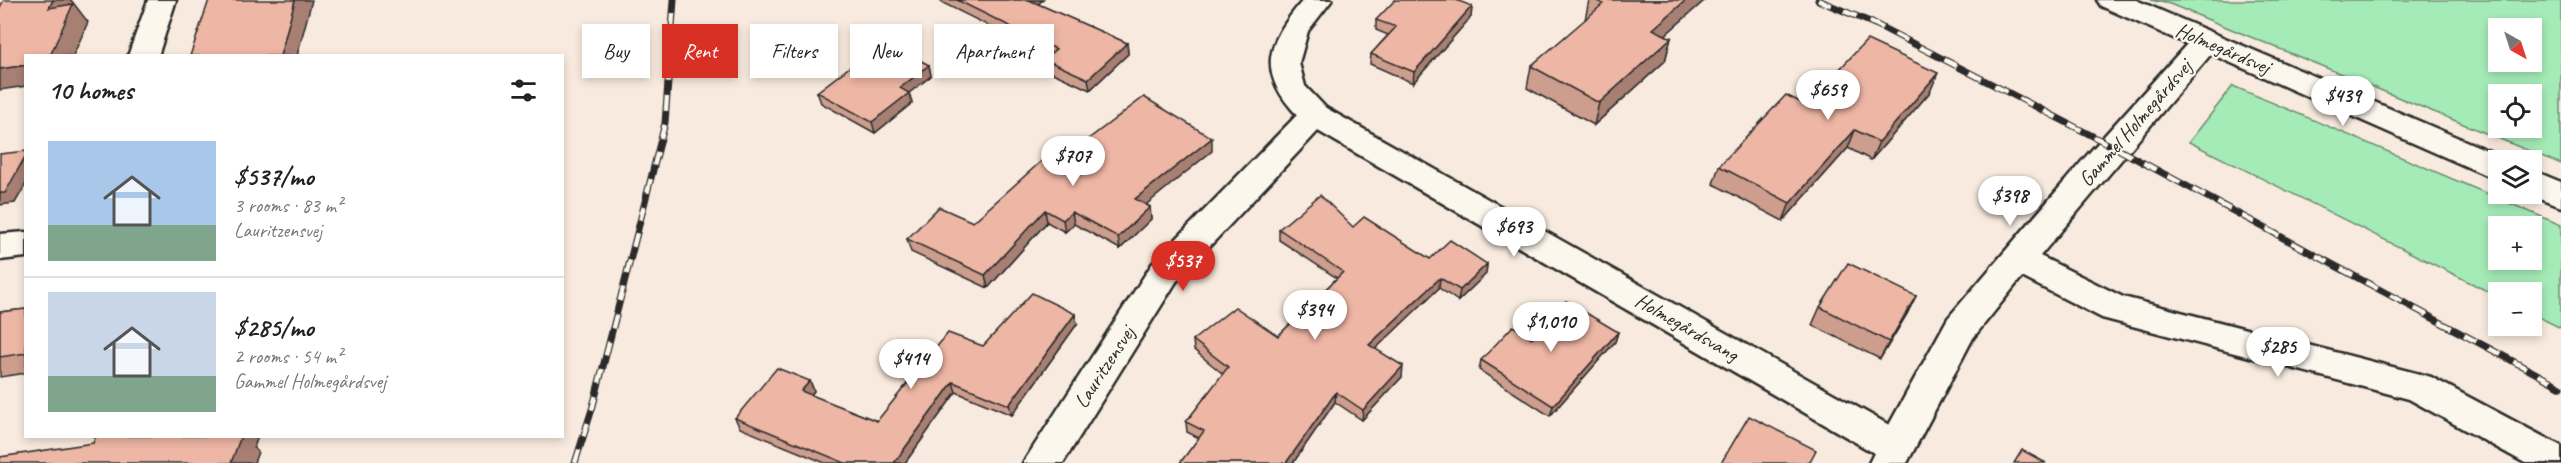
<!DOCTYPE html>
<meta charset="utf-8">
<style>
body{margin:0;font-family:Caveat,sans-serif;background:#f6f6f6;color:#222;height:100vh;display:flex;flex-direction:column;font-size:22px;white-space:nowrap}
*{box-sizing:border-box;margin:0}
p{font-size:20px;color:#767676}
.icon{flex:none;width:33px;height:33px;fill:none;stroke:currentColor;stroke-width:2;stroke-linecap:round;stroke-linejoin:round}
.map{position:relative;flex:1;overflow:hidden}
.sheet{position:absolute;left:24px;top:54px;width:540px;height:384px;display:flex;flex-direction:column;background:#fff;border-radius:0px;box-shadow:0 3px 9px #0003}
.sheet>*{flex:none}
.top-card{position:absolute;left:582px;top:24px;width:570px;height:54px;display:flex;gap:12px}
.needle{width:39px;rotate:141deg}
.buttons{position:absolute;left:2488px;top:18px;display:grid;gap:12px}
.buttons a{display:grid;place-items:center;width:54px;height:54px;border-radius:0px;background:#fff;box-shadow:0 3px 9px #0003;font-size:30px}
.price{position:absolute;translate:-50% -51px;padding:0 14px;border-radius:21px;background:#fff;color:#222;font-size:20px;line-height:39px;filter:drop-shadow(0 2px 3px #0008)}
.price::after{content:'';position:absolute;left:50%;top:36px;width:18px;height:14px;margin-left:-9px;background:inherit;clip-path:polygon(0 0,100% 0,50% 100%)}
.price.active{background:#d93025;color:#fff}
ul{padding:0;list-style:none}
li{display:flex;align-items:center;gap:18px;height:150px;padding:0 24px}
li+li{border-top:2px solid #e0e0e0}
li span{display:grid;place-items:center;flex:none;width:168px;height:120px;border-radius:0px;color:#555}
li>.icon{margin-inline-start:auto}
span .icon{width:72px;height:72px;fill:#fffc;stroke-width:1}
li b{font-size:26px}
h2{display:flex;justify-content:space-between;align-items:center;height:72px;padding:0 24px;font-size:26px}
.chip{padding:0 21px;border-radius:0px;background:#fff;box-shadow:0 3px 9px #0003;font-size:21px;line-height:54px}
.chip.active{background:#d93025;color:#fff}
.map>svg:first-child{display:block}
</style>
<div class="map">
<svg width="2561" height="463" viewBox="0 0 2561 463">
<rect width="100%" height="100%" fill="#f8eade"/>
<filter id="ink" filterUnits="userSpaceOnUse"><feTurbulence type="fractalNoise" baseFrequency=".0167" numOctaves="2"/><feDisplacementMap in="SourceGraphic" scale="12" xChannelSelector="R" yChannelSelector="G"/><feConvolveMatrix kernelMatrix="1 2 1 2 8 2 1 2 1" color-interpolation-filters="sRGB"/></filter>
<g filter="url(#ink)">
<g fill="#a5ebb7" stroke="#688b71" stroke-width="1.5" fill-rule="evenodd">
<path d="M2150,0H2561V164L2170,4ZM2499,28H2532V62H2499ZM2499,94H2532V128H2499Z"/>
<path d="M2233,86L2561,225V328L2532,314V292H2499V297L2189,142ZM2499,226H2532V260H2499Z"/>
</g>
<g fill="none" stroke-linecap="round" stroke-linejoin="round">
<defs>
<g id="minor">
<polygon points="148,0 176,0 158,56 128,56"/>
<path d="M1303,0H1332L1308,31L1299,63L1305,86L1326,108L1889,425L1948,318L2089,153L2187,44L2101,6L2097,0H2136L2510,160H2499V179L2488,176L2211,54L2040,256L2123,297L2431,377L2561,446V463H2525L2409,399L2102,318L2022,277L1973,338L1907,463H1869L1874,453L1318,131L1176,282L1063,463H1023L1152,264L1297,115C1256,71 1267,43 1303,0Z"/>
<polygon points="2532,170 2561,182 2561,207 2528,194 2532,194"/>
<polygon points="26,232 26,257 0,260 0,234"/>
</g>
</defs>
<use href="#minor" stroke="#2b2b2b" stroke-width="5"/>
<use href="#minor" fill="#fbf7ec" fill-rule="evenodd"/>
<defs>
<g id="rail">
<polyline points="1818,0 1877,25 2114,147 2561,387"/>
<polyline points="575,463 593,406 665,123 674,0"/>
</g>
</defs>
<use href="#rail" stroke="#2b2b2b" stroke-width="7"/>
<use href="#rail" stroke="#fbf7ec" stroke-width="4.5" stroke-dasharray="14" stroke-linecap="butt"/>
</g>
<g fill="#cd9d8d" stroke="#2b2b2b" stroke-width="1.5">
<polygon points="941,0 1043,0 1038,4 1127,43 1128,54 1090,90 1046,70 1044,59 1049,56 941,2"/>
<polygon points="1589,0 1705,0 1665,35 1671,38 1665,61 1594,125 1527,88 1531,66 1585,20"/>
<polygon points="1472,6 1471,17 1413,83 1370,64 1371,54 1388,35 1376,30 1376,20"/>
<polygon points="929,65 931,76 909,93 912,103 875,133 821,103 817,92 862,72"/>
<polygon points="1930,92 1871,160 1848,148 1783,221 1713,184 1719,166 1806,105"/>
<polygon points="1212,151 1146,204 1150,207 1151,219 1120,249 1074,224 1065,232 1047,222 988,288 911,252 907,239 973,222"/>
<polygon points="1353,227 1430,259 1487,264 1486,274 1458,301 1439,288 1375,349 1402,377 1362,420 1335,402 1293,463 1180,463 1199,438 1187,432 1186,422 1223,374 1194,350 1193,340 1278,336 1337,278 1279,240 1279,229"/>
<polygon points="1916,296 1907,314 1880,359 1812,325 1820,307"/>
<polygon points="26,309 26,373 0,377 0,312"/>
<polygon points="1077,324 1012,415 956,392 905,463 825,463 740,428 735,418 810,381 814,391 811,395 877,421 983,346"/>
<polygon points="1618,332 1615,342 1550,416 1479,370 1481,360 1532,338"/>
</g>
<g fill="#a77f73" stroke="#2b2b2b" stroke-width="1.5">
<polygon points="53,0 71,0 88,22 73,56 50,56 49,8"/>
<polygon points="295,0 312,0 297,56 280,56"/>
<polygon points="1028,0 1043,0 1030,10"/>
<polygon points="1686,0 1705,0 1647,51 1653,29"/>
<polygon points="1472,6 1471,17 1413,83 1414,72"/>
<polygon points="1671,38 1665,61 1594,125 1599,103"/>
<polygon points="1127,43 1128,54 1090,90 1088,79"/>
<polygon points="26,65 26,86 0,90 0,69"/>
<polygon points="929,65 931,76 909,93 912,103 875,133 872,122 900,88"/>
<polygon points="1938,73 1930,92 1871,160 1879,142"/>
<polygon points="1855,130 1848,148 1783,221 1790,203"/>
<polygon points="1212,138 1212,151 1137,212 1135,199"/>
<polygon points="26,155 26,184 15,203 0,205 0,193"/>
<polygon points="1150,207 1151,219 1120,249 1118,237"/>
<polygon points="1045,210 1047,222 988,288 985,275"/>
<polygon points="1072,212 1074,224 1065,232 1063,220"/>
<polygon points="1487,264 1486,274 1458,301 1460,290"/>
<polygon points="1440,278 1439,288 1368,356 1369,345"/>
<polygon points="1916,296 1907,314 1880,359 1889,342"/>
<polygon points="1075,314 1077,324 1012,415 1009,405"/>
<polygon points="1618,332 1615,342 1550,416 1553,406"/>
<polygon points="1403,366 1402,377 1362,420 1363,410"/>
<polygon points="810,381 814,391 806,402 801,391"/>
<polygon points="953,382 956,392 905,463 894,463"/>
<polygon points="1336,392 1335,402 1293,463 1286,463"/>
<polygon points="237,436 258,436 254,448 258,452 254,463 231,463"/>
</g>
<g fill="#eeb6a4" stroke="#2b2b2b" stroke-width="1.5">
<polygon points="4,0 53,0 49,8 73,4 50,56 26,56 26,65 0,69 0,7"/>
<polygon points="209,0 295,0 280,56 190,56"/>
<polygon points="957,0 1029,0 1127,43 1088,79 1044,59 1056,49"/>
<polygon points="1395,0 1456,0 1472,6 1414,72 1371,54 1396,27 1376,20"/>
<polygon points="1595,0 1686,0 1653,29 1671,38 1599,103 1531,66 1603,4"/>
<polygon points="1867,40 1938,73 1879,142 1855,130 1790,203 1719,166 1786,95 1806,105"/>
<polygon points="894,47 929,65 900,88 909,93 872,122 817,92 851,66 862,72"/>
<polygon points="1144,97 1212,138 1135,199 1150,207 1118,237 1072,212 1063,220 1045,210 985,275 907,239 939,207 973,222 1055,149 1067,155"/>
<polygon points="26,151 26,155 5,193 0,193 0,154"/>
<polygon points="1320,195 1353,227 1364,217 1430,259 1450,240 1487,264 1460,290 1440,278 1369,345 1403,366 1363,410 1336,392 1286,463 1180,463 1204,431 1186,422 1228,367 1193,340 1235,307 1278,336 1343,272 1279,229"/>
<polygon points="1848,263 1916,296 1889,342 1820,307"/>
<polygon points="1032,293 1075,314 1009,405 953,382 894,463 845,463 735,418 777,368 810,381 801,391 877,421 948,333 983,346"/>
<polygon points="1566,301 1618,332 1553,406 1481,360 1513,326 1532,338"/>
<polygon points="26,309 26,353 0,357 0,312"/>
<polygon points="1749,416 1816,450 1809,463 1721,463"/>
<polygon points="96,436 241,436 231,463 0,463 0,457 93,443"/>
<polygon points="2022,450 2046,463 2014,463"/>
</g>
</g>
<g text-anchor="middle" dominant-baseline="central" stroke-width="4.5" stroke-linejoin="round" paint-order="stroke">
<g font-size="21" fill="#2b2b2b" stroke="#fbf7ec">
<text transform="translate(2223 48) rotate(23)">Holmegårdsvej</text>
<text transform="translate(2135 123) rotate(-49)">Gammel Holmegårdsvej</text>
<text transform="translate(1687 327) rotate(30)">Holmegårdsvang</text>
<text transform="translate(1104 367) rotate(-57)">Lauritzensvej</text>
</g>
</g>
</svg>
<div class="buttons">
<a><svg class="needle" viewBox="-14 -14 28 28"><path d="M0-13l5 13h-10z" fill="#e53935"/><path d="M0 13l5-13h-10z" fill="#767676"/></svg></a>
<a><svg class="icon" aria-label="locate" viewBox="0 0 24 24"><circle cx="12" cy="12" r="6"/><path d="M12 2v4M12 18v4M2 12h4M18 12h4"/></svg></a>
<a><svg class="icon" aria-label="layers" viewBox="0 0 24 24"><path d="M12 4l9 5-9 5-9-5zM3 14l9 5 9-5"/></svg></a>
<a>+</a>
<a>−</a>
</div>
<b class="price" style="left:1828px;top:121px">$659</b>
<b class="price" style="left:2343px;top:127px">$439</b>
<b class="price" style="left:1073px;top:187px">$707</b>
<b class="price" style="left:2010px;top:227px">$398</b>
<b class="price" style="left:1514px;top:258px">$693</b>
<b class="price active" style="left:1183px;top:292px">$537</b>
<b class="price" style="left:1315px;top:341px">$394</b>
<b class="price" style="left:1551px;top:353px">$1,010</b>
<b class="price" style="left:2278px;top:378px">$285</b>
<b class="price" style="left:911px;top:390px">$414</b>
<div class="top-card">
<a class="chip">Buy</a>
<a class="chip active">Rent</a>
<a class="chip">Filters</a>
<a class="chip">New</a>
<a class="chip">Apartment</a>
</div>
<section class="sheet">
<h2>10 homes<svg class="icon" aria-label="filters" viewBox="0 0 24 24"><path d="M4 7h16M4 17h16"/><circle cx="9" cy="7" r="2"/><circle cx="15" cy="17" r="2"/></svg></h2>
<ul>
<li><span style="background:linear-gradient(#a9c7e8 70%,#7fa58c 0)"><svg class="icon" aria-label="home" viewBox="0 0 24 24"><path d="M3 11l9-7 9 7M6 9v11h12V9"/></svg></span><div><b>$537/mo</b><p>3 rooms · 83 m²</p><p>Lauritzensvej</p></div></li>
<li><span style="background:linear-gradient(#c9d6e8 70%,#7fa58c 0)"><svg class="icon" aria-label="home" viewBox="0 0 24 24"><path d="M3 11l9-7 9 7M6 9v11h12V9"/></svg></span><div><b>$285/mo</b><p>2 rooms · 54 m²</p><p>Gammel Holmegårdsvej</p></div></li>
</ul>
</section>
</div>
